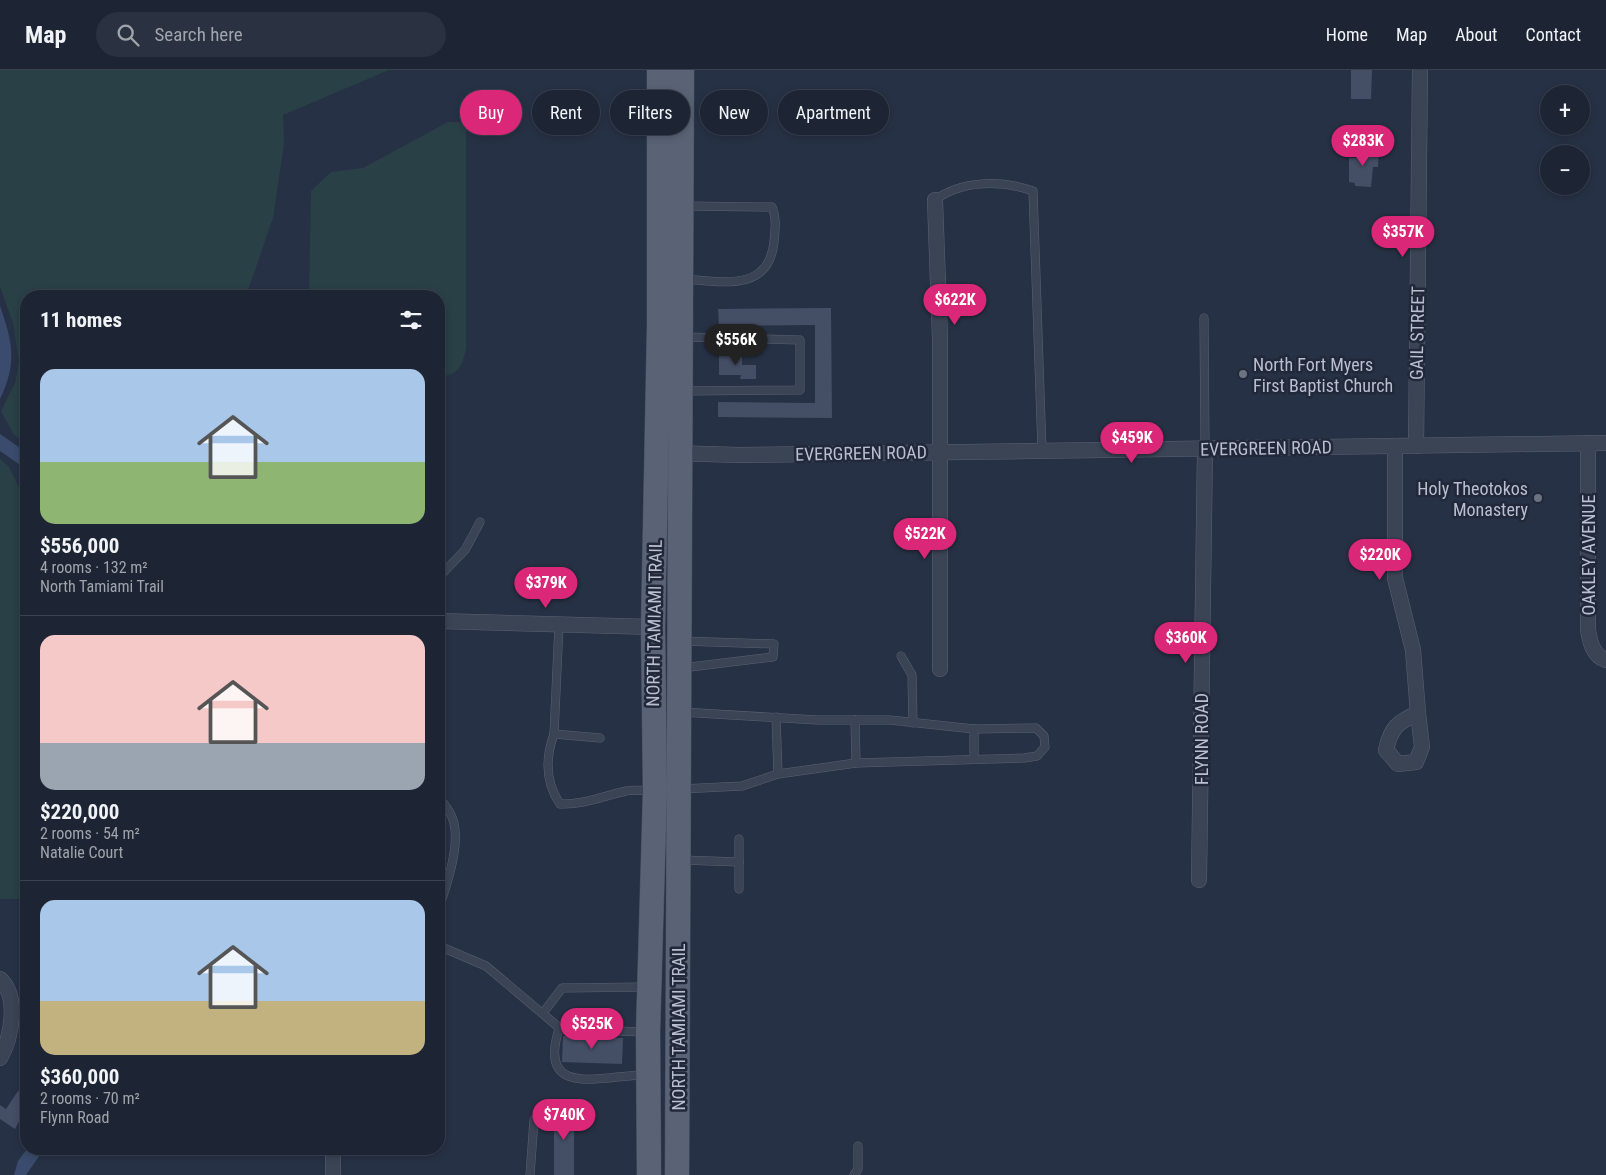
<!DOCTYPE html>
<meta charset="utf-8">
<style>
body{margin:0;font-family:"Roboto Condensed",sans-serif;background:#2a3140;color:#f1f3f6;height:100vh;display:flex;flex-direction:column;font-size:19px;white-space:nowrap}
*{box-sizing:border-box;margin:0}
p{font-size:16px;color:#a0a5ac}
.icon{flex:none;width:28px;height:28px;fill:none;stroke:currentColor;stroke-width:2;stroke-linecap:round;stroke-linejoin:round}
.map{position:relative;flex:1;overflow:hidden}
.sheet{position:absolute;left:20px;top:220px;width:425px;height:865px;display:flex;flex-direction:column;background:#1d2534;border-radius:20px;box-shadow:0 2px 8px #0003,0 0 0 1px #3b424f}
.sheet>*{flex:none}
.top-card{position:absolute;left:460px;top:20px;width:475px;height:45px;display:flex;gap:10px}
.buttons{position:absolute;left:1540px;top:15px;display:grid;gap:10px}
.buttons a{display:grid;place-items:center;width:50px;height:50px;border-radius:50%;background:#1d2534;box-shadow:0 2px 8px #0003,0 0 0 1px #3b424f;font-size:25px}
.price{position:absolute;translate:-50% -42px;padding:0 11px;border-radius:18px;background:#db2777;color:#fff;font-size:16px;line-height:32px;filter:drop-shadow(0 1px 2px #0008)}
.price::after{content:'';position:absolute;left:50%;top:30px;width:15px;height:11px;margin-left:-8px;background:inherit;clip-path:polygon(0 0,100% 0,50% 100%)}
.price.active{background:#222;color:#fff}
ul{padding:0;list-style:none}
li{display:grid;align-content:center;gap:10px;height:265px;padding:0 20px}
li+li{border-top:1px solid #3b424f}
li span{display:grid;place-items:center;height:155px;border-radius:15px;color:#555}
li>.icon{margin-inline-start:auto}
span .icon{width:90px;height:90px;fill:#fffc;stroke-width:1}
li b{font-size:21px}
h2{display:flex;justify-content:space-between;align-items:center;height:60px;padding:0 20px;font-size:21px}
.chip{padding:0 18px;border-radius:22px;background:#1d2534;box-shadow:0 2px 8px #0003,0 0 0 1px #3b424f;font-size:18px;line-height:45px}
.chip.active{background:#db2777;color:#fff}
header{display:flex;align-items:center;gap:30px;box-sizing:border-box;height:70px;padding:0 25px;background:#1d2534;border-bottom:1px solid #3b424f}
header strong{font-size:24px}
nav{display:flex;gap:28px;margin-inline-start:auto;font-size:18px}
.search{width:350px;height:45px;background:#2a3140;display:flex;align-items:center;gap:12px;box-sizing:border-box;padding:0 18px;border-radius:28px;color:#a0a5ac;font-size:19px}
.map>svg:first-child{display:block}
</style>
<header>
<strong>Map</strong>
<div class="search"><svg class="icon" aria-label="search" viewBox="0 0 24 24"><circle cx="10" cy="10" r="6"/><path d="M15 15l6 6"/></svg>Search here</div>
<nav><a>Home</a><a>Map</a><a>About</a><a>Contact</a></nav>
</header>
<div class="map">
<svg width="1606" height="1105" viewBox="0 0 1606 1105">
<rect width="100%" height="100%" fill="#273145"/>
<g fill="#294046">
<polygon points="0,0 389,0 283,45 284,74 273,148 246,226 26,226 26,373 14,365 1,341 15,313 19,292 13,253 0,217"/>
<path d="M448,52H461L466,56V279C462,296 459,306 439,306V226H309L311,121L331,102L363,98Z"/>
<polygon points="0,389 9,397 26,432 26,829 0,829"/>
</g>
<g fill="#3a4b6d">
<path d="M0,236C13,273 17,293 0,329Z"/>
<polygon points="0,364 26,382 26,399 0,381"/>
<polygon points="27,1079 44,1079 26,1105 14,1105 18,1091"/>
</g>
<g fill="#444e65">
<polygon points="1351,0 1372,0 1371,29 1351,29"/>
<polygon points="1356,79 1379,80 1378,97 1373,97 1371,117 1355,116 1355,113 1349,112 1349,88 1356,88"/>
<polygon points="831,238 832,348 718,347 718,332 815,333 815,255 719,256 718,239"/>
<polygon points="742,282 742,295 756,295 756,309 740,309 741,305 719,305 719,283"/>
<polygon points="563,966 623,968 622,994 562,992"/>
<polygon points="18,1021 26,1026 26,1051 21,1048 15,1059 0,1049 0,1035 6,1039"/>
<rect x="554" y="1036" width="20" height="69"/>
</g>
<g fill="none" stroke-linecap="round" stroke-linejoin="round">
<defs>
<g id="lane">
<path d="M935,130C962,110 1002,110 1033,121L1042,380"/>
<path d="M684,136L772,137C777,149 775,159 774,172C769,222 722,212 685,209"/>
<polyline points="1204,248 1205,378"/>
<polyline points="683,321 800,320 800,270 684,267"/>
<polyline points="439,507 465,480 480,452"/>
<polyline points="901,586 912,605 913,653"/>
<polyline points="682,598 773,587 774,574 682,571"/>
<polyline points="681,642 817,650 890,650 974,659 1036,658 1044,666 1045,677 1037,686 1024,688 856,693 778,704 742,716 681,719"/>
<polyline points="776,647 778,704"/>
<polyline points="855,650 856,693"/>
<polyline points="974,659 974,689"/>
<polyline points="554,664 559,555"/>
<path d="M600,668L554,664C545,689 545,712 560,734C583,735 603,726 626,721C634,719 645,721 653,721"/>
<path d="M439,727C442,732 447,737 450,743C464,767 447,814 439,838"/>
<polyline points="681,790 739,792 739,819"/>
<polyline points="739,792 739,769"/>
<path d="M439,876L486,896L556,955L559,959C536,1031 606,1004 647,1005"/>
<polyline points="543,943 562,918 646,917"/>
<polyline points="559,959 646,962"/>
<polyline points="530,1105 534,1050"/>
<polyline points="854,1105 858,1099 858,1076"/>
</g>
<g id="street">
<polyline points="935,130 940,269 940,599"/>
<path d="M1588,373V560C1590,572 1593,586 1606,590"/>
<polyline points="1395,376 1395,508 1413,580 1418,643"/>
<polyline points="1416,376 1420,0"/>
<polyline points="673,383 739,385 1606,373"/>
<polyline points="439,551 653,557"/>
<path d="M1418,643L1422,677L1416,692L1398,694L1386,680C1391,657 1398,652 1418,643Z"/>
<polyline points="1199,810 1205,378"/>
<path d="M0,909C19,926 12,967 0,988"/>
<polyline points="333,1105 333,1079"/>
</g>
<g id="primary">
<polyline points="649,1105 648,962 655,721 653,557 659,256 659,0"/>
<polyline points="677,1105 682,0"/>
</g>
</defs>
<use href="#lane" stroke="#5a6172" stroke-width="9"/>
<use href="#street" stroke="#5a6172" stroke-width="16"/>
<use href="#primary" stroke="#454c5e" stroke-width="25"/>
<use href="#lane" stroke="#3b4455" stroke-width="8"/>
<use href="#street" stroke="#3b4455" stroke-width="15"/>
<use href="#primary" stroke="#596375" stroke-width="24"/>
</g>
<g fill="#6b7280" stroke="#20283a" stroke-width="2">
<circle cx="1243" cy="304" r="5"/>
<circle cx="1538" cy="428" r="5"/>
</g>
<g text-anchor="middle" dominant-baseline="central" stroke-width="5" stroke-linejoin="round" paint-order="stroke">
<g font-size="18" fill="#b9bfce" stroke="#20283a">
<text transform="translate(1417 263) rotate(-89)">GAIL STREET</text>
<text transform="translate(1266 378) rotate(-1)">EVERGREEN ROAD</text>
<text transform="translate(861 383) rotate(-1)">EVERGREEN ROAD</text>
<text transform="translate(1588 485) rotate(-90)">OAKLEY AVENUE</text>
<text transform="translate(654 553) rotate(-89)">NORTH TAMIAMI TRAIL</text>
<text transform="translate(1201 669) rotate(-90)">FLYNN ROAD</text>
<text transform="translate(678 957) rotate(-90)">NORTH TAMIAMI TRAIL</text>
</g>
<g font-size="18" fill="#b9bfce" stroke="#20283a" text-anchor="start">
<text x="1253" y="294">North Fort Myers<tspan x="1253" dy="21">First Baptist Church</tspan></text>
<text x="1528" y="418" text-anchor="end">Holy Theotokos<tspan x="1528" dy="21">Monastery</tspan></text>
</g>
</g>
</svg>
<div class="buttons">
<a>+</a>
<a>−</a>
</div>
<b class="price" style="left:1363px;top:97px">$283K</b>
<b class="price" style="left:1403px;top:188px">$357K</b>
<b class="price" style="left:955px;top:256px">$622K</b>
<b class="price active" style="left:736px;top:296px">$556K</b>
<b class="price" style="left:1132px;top:394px">$459K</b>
<b class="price" style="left:925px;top:490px">$522K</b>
<b class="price" style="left:1380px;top:511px">$220K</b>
<b class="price" style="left:546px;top:539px">$379K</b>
<b class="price" style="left:1186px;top:594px">$360K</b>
<b class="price" style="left:592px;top:980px">$525K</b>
<b class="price" style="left:564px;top:1071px">$740K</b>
<div class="top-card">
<a class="chip active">Buy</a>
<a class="chip">Rent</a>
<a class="chip">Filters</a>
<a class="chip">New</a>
<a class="chip">Apartment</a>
</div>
<section class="sheet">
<h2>11 homes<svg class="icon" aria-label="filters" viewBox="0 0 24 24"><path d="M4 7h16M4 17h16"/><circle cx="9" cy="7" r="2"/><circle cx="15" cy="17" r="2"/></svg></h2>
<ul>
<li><span style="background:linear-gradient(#a9c7e8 60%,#8fb573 0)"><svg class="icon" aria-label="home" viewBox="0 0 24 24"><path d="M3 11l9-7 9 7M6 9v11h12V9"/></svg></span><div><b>$556,000</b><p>4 rooms · 132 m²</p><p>North Tamiami Trail</p></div></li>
<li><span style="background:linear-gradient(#f6c9c9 70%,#9aa5b1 0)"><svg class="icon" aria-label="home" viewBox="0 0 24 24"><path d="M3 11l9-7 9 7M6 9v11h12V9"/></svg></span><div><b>$220,000</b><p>2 rooms · 54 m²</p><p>Natalie Court</p></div></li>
<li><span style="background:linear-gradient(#a9c7e8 65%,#c2b280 0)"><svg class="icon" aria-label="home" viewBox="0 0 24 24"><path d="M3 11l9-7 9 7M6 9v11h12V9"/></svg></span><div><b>$360,000</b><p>2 rooms · 70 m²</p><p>Flynn Road</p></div></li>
</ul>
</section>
</div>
